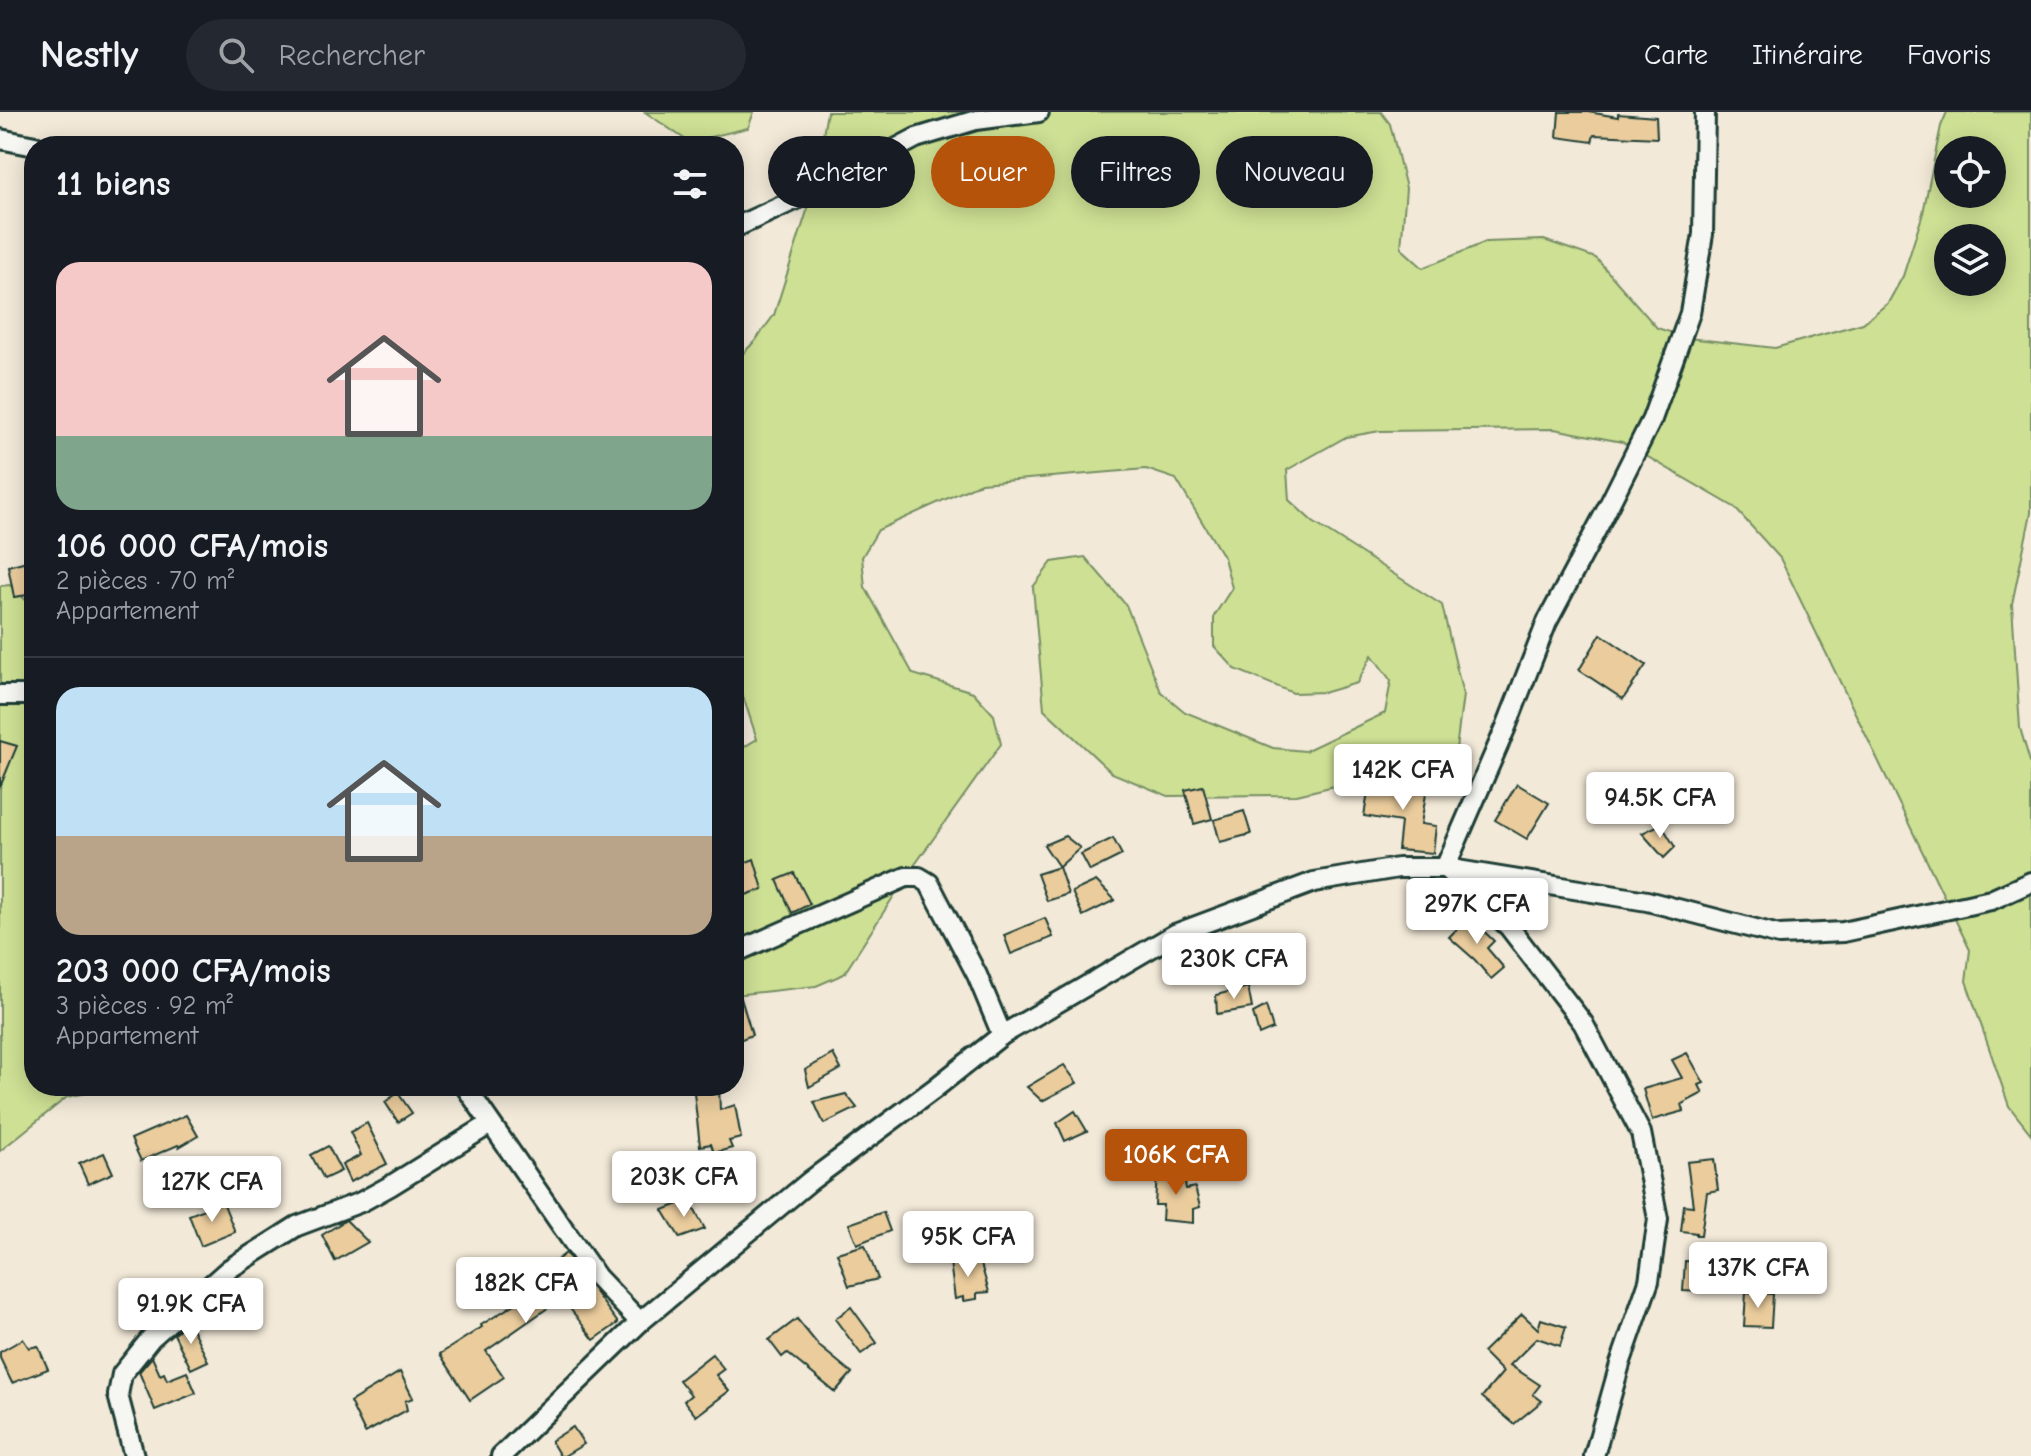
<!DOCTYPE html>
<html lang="fr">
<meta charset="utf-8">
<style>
body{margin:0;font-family:"Comic Neue",sans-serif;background:#242831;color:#f1f3f6;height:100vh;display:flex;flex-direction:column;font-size:30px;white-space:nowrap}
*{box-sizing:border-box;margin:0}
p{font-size:26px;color:#9ea1a6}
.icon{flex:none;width:44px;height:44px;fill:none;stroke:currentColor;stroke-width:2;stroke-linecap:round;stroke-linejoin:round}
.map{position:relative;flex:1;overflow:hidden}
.side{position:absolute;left:24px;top:24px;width:720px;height:960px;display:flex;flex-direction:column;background:#171b24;border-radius:32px;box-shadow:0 4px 20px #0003}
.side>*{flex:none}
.top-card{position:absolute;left:768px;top:24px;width:760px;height:72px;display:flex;gap:16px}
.fabs{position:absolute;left:1934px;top:24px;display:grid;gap:16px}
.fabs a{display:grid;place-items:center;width:72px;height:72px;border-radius:50%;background:#171b24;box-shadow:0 4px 20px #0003;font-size:40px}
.price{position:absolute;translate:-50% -68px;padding:0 18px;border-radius:8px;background:#fff;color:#222;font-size:26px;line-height:52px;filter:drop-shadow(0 2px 4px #0008)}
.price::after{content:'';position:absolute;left:50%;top:48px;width:24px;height:18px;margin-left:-12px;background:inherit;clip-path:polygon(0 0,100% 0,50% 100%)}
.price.selected{background:#b45309;color:#fff}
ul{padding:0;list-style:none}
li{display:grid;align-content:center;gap:16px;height:424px;padding:0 32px}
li+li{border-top:2px solid #363941}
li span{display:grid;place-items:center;height:248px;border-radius:24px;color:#555}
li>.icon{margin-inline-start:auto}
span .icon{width:144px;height:144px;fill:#fffc;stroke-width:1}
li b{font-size:34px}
h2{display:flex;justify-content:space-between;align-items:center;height:96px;padding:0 32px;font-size:34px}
.chip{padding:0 28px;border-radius:36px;background:#171b24;box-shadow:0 4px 20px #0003;font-size:28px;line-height:72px}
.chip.selected{background:#b45309;color:#fff}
header{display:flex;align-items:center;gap:48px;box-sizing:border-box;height:112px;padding:0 40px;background:#171b24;border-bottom:2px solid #363941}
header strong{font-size:38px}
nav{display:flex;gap:44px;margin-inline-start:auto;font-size:28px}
.search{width:560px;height:72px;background:#242831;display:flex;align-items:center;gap:20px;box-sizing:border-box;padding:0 28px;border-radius:44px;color:#9ea1a6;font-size:30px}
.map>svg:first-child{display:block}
</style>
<header>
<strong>Nestly</strong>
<div class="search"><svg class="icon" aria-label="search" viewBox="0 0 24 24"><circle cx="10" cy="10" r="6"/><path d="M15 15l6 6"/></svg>Rechercher</div>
<nav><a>Carte</a><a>Itinéraire</a><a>Favoris</a></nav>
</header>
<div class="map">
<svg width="2031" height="1344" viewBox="0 0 2031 1344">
<rect width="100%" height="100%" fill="#f2e9d8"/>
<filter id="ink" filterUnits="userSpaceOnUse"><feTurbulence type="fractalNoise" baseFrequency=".0125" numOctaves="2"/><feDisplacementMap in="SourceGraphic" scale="16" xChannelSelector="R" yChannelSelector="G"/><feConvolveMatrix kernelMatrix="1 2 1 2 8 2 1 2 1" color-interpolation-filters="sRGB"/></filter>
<g filter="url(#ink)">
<g fill="#cee094" stroke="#768e64" stroke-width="2" fill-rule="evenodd">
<polygon points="645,0 754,0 748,16 689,30"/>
<path d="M827,0H1381L1390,12L1406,76L1401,136L1423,156L1486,130L1544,128L1596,146L1657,216L1688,226L1775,236L1863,211L1888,191L1903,164L1923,101L1941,14L1947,0H2031V401L2012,492L2020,616L2031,653V1022L2009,994L1966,869L1970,838L1780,446L1734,395L1622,330L1554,317L1380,319L1346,325L1287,358L1289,388L1313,410L1442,493L1463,583L1455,645L1297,683L1168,684L1112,661L1044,597L1033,475L1052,450L1085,445L1126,493L1161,580L1185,600L1273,636L1305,639L1385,601L1391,569L1372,543L1357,571L1326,580L1293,581L1235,557L1214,534V504L1232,476L1224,446L1176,367L1146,357L981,371L878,418L862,445L865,475L913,562L973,580L994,603L1001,632L906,765L844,862L816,874L734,883V641L757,627L737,566L734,564V251L755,229L774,203L813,80ZM1948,38H1992V82H1948ZM1948,126H1992V170H1948Z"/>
<polygon points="10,473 34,496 34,974 123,974 67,985 0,1039 0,474"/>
</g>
<g fill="#eacc9d" stroke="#1f3d34" stroke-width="2">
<polygon points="1559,0 1588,0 1618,5 1618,2 1656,5 1657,26 1594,23 1592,30 1557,25"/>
<polygon points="34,447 34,482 14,485 8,454"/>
<polygon points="1601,522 1646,553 1623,587 1579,558"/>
<polygon points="0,629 17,634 0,675"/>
<polygon points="1395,667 1428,670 1421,712 1436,714 1433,741 1398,738 1401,710 1364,704 1370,669 1394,673"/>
<polygon points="1517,672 1549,691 1527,727 1495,708"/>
<polygon points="1203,674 1212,707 1194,712 1185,678"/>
<polygon points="1244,699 1251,722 1220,730 1214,708"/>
<polygon points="1661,712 1675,735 1664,746 1642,721"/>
<polygon points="1065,724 1080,736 1059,755 1044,733"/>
<polygon points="1113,726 1122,743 1090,759 1081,742"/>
<polygon points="754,747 763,777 734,787 734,755"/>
<polygon points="1059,755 1068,782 1047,789 1037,762"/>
<polygon points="794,761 810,792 792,801 777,768"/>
<polygon points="1096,769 1115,788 1083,804 1072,780"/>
<polygon points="1469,805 1494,829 1487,836 1504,856 1491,867 1475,848 1449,825"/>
<polygon points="1045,806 1053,825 1011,842 1004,823"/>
<polygon points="1248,875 1252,896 1217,902 1216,883"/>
<polygon points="734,876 738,876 752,923 734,930"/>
<polygon points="1266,894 1273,917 1259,923 1253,901"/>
<polygon points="1687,941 1704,971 1699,973 1703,981 1682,992 1684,999 1652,1008 1643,977 1682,966 1672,948"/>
<polygon points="833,942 841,957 809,975 805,958"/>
<polygon points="1064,953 1077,971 1042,989 1027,975"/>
<polygon points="715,974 719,974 720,998 735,993 741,1026 729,1029 732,1036 714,1041 711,1032 700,1034 694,981"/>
<polygon points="398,981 412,1001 398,1010 385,990"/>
<polygon points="846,982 857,996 824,1012 814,990"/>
<polygon points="1075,999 1087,1019 1065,1029 1057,1011"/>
<polygon points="186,1003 198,1024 179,1035 178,1033 141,1049 131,1027"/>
<polygon points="367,1011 387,1052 350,1070 342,1053 361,1043 350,1020"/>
<polygon points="328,1034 341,1059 324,1067 311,1043"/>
<polygon points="104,1041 113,1061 88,1072 79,1052"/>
<polygon points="1714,1047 1718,1078 1707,1080 1701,1123 1696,1123 1696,1121 1681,1119 1684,1093 1693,1094 1687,1050"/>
<polygon points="1183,1058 1186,1077 1195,1075 1200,1095 1193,1097 1193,1111 1162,1108 1163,1093 1155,1093 1157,1060"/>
<polygon points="689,1088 705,1117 680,1126 663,1098"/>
<polygon points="223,1090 235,1120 201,1134 189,1103"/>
<polygon points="883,1100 890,1119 857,1132 849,1112"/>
<polygon points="346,1108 368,1130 335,1149 322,1123"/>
<polygon points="865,1133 878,1167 849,1174 837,1141"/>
<polygon points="566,1141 618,1211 594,1228 562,1186 486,1239 504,1265 470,1288 440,1242 482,1215 481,1213 550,1170 542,1160"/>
<polygon points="979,1145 989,1180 977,1181 977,1187 963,1189 963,1185 955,1187 950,1150"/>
<polygon points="1685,1149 1704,1150 1702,1180 1683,1179"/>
<polygon points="1746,1180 1773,1182 1771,1215 1744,1214"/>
<polygon points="851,1195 877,1231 861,1242 835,1207"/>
<polygon points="1522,1202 1538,1217 1541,1207 1566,1215 1560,1234 1537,1226 1510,1253 1540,1273 1533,1282 1542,1289 1514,1312 1482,1285 1503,1260 1483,1240"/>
<polygon points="797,1207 819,1234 852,1261 835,1280 787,1241 782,1245 769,1228"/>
<polygon points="185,1212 191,1214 208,1249 191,1257 174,1222"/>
<polygon points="23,1227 29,1236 38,1234 48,1257 12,1271 0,1246 0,1240"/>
<polygon points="712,1242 724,1257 716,1263 729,1279 696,1304 684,1289 691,1283 679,1268"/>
<polygon points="152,1245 160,1263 164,1261 167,1268 187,1260 196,1281 155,1298 139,1260"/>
<polygon points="400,1260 413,1286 405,1289 407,1298 365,1321 350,1290"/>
<polygon points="573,1315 584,1332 564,1344 560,1344 551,1329"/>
</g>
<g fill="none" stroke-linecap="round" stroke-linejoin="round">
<defs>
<g id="minor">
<polyline points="0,27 35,34"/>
<polyline points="734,116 827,73 916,26 976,8 1039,0"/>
<polyline points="0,583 26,583 34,586"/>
<polyline points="734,841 906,765 919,765 929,771 977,863 1002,923"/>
<polyline points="465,974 597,1165 640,1210"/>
<polyline points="134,1344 118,1283 122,1262 151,1226 229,1157 297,1114 361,1090 390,1074 490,1012"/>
<polyline points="501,1344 640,1210 810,1069 934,977 1002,923 1175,822 1314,770 1398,756 1445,756 1647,789 1779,823 1843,820 1991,788 2031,770"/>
<polyline points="1594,1344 1620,1252 1649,1169 1658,1107 1641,1021 1583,911 1509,815 1445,756 1506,615 1547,510 1603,405 1652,307 1690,201 1703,122 1705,0"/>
</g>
</defs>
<use href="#minor" stroke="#1f3d34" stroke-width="24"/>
<use href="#minor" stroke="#f6f6f2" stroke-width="18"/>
</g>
</g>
</svg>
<div class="fabs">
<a><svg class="icon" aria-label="locate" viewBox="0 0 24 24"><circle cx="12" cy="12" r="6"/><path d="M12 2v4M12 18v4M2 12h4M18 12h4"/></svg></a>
<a><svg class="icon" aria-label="layers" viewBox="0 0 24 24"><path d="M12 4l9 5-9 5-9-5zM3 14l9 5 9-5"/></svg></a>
</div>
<b class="price" style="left:1403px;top:700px">142K CFA</b>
<b class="price" style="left:1660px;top:728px">94.5K CFA</b>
<b class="price" style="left:1477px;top:834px">297K CFA</b>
<b class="price" style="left:1234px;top:889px">230K CFA</b>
<b class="price selected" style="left:1176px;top:1085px">106K CFA</b>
<b class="price" style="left:684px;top:1107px">203K CFA</b>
<b class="price" style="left:212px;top:1112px">127K CFA</b>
<b class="price" style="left:968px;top:1167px">95K CFA</b>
<b class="price" style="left:1758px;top:1198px">137K CFA</b>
<b class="price" style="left:526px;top:1213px">182K CFA</b>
<b class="price" style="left:191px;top:1234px">91.9K CFA</b>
<div class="top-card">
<a class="chip">Acheter</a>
<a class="chip selected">Louer</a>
<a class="chip">Filtres</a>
<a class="chip">Nouveau</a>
</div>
<section class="side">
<h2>11 biens<svg class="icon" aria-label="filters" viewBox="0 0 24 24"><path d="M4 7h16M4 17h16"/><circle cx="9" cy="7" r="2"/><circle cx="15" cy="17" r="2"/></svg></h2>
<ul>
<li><span style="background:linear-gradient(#f6c9c9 70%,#7fa58c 0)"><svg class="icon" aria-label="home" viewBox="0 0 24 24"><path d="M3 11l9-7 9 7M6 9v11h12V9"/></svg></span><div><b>106 000 CFA/mois</b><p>2 pièces · 70 m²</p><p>Appartement</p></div></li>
<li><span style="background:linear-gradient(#bfe0f5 60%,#b9a48a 0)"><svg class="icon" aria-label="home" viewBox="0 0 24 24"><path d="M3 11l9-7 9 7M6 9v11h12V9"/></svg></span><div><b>203 000 CFA/mois</b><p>3 pièces · 92 m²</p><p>Appartement</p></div></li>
</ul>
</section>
</div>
